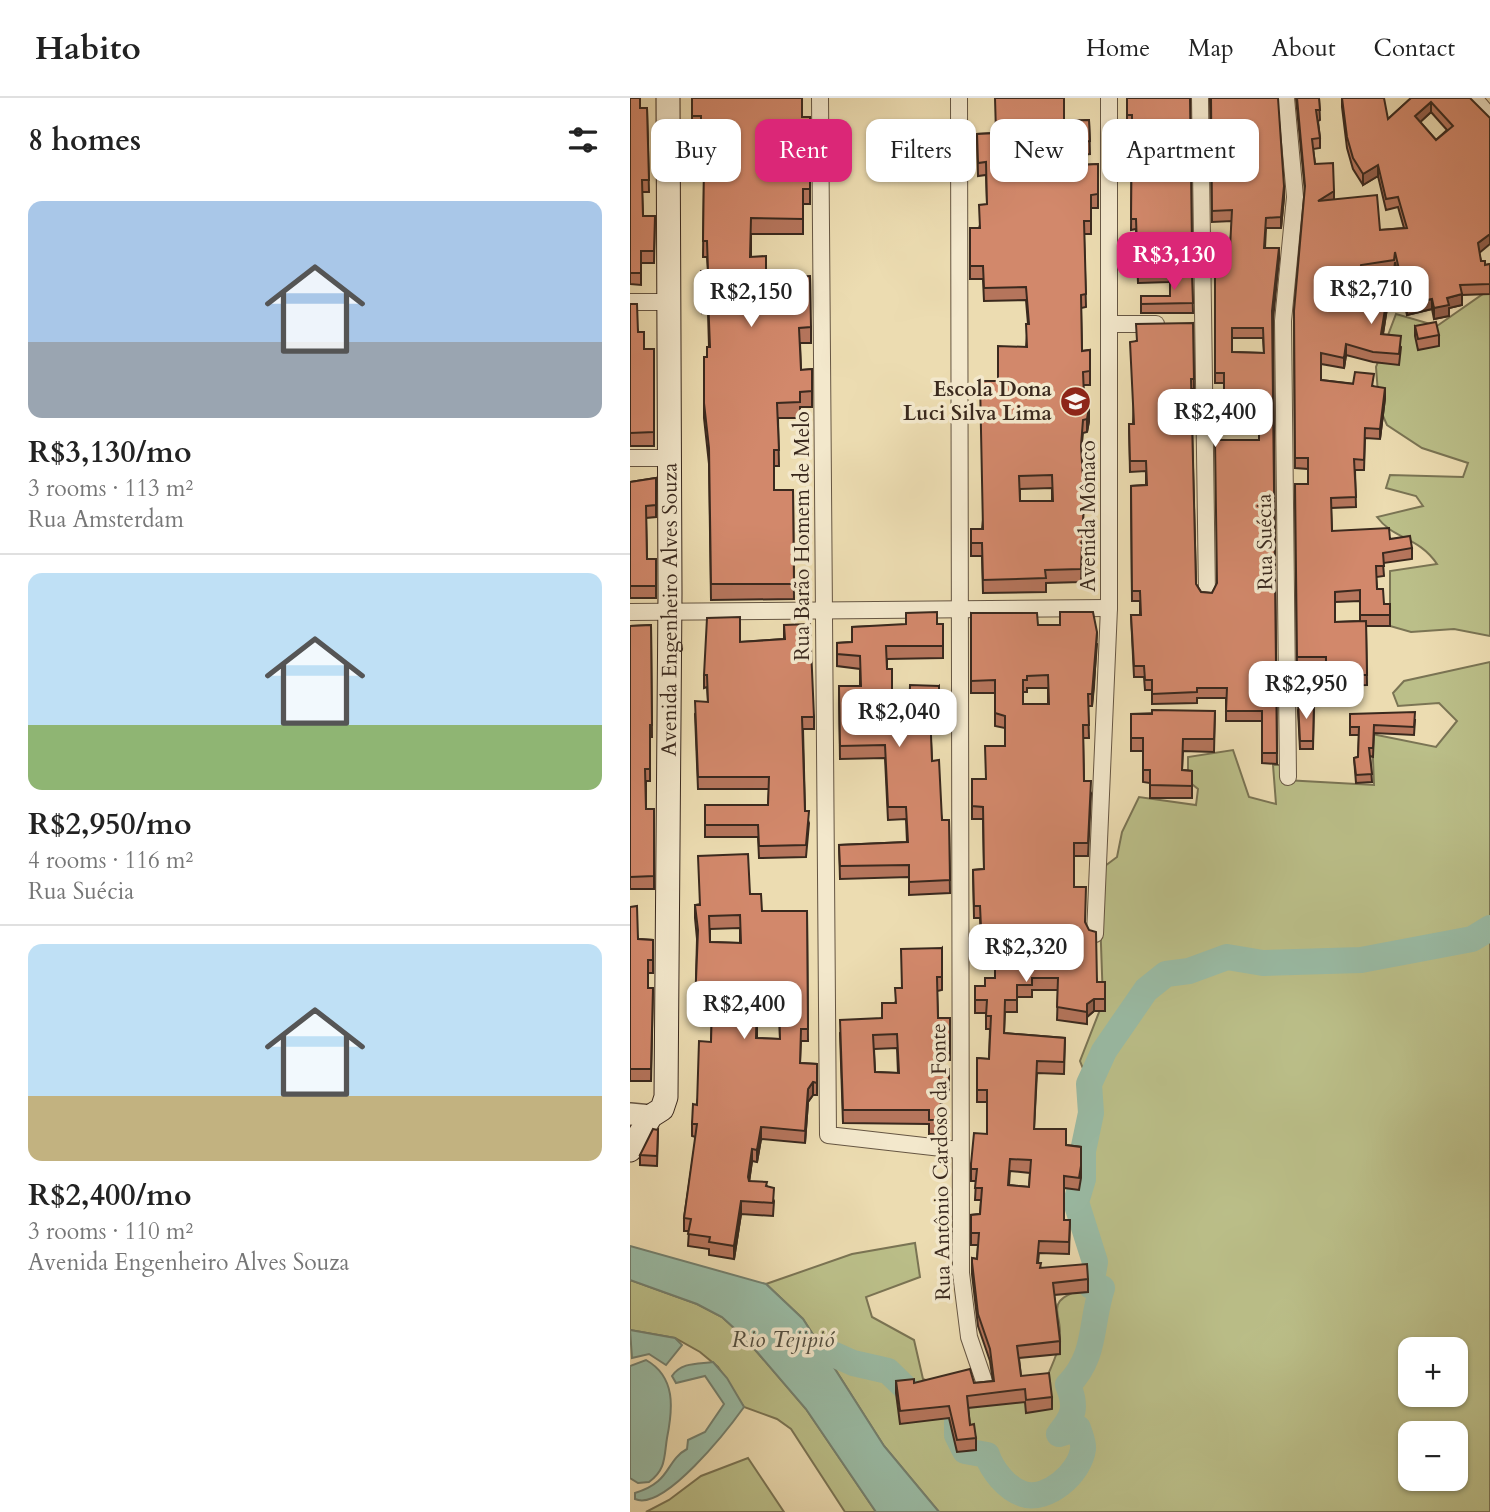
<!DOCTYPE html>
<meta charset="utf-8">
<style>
body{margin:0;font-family:Cardo,serif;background:#f2f2f2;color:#222;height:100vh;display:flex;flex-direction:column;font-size:26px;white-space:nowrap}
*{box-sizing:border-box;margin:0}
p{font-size:23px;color:#767676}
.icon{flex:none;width:38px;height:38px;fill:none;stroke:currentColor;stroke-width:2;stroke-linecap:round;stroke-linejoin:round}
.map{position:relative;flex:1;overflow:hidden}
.panel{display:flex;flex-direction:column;background:#fff;width:630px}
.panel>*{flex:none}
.top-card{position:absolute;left:21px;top:21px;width:665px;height:63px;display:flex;gap:14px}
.tools{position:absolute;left:768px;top:1239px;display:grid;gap:14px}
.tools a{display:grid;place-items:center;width:70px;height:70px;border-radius:14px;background:#fff;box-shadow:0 2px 5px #0004;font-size:35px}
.price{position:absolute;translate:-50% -60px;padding:0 16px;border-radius:14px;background:#fff;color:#222;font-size:23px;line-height:46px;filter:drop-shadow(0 2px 4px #0008)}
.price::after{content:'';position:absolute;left:50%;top:42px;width:21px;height:16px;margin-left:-10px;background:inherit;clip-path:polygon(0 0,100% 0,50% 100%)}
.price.current{background:#db2777;color:#fff}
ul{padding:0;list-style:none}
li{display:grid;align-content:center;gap:14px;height:371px;padding:0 28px}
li+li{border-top:2px solid #e0e0e0}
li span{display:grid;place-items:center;height:217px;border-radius:14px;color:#555}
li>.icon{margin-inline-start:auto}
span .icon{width:126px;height:126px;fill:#fffc;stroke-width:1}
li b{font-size:30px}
h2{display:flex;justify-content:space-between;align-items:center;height:84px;padding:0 28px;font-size:30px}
.chip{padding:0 24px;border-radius:14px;background:#fff;box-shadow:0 2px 5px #0004;font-size:24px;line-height:63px}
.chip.current{background:#db2777;color:#fff}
header{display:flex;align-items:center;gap:42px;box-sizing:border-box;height:98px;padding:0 35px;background:#fff;border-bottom:2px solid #e0e0e0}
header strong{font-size:33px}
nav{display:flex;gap:38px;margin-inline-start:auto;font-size:24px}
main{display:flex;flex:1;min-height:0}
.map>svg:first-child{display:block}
</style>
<header>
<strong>Habito</strong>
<nav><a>Home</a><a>Map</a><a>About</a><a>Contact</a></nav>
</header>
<main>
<section class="panel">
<h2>8 homes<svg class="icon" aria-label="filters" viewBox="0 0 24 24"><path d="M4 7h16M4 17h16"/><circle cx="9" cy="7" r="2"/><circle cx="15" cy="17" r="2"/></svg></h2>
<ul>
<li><span style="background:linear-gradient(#a9c7e8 65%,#9aa5b1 0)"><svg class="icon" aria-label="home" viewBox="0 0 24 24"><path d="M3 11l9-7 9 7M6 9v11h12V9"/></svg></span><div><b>R$3,130/mo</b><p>3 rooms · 113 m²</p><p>Rua Amsterdam</p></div></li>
<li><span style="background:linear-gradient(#bfe0f5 70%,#8fb573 0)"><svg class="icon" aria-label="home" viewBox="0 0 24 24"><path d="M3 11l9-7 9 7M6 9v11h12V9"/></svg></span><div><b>R$2,950/mo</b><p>4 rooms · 116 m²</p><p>Rua Suécia</p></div></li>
<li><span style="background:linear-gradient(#bfe0f5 70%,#c2b280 0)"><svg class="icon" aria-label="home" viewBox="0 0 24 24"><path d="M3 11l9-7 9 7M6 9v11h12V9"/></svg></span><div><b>R$2,400/mo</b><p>3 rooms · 110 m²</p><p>Avenida Engenheiro Alves Souza</p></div></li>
</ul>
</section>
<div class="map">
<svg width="860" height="1414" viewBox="0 0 860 1414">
<rect width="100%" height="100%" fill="#ecdcb1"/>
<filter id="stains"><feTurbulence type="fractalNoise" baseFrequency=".00286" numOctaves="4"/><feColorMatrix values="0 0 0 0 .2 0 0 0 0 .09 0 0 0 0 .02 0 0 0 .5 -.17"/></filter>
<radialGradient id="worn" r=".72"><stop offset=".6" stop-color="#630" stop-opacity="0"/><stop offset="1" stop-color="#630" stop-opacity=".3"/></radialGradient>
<g fill="#bbbf89" stroke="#7a7454" stroke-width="2" fill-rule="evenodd">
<path d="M860,191V538L824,531L781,534L760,528V473L807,466C788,438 764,442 747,419L793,408L786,398L756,390L760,377L833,379L838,365L792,350L757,327L749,309L746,269L766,216L807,228Z"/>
<path d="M860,564V1414H309L254,1348L173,1221L136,1186L222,1156L285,1145L290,1179L236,1199L242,1219L284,1242L293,1281L333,1297L411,1293C416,1280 424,1265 428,1251C438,1212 405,1206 460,1188L465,1164L446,1104L453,1081V1053L461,1015L459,986L450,963L473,904L470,818L475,768L487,759L492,734L509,699L566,707L568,691L558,683V659L603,652L619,699L646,706L643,667H653L655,682L744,687L742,636L806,649L827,623L809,605L768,608L763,595L774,583ZM780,1251H826V1297H780ZM780,1335H826V1381H780Z"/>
<polygon points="0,1182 67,1206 92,1219 115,1240 176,1311 246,1414 215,1414 161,1331 147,1321 114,1309 88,1269 70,1254 45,1240 0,1232"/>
<polygon points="118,1360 154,1414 16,1414 39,1402 71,1378"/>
</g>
<g fill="#9abca6" stroke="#748170" stroke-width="2">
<polygon points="0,1148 136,1186 173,1221 254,1348 309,1414 246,1414 176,1311 115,1240 92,1219 67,1206 0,1182"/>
<polygon points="0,1232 45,1240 52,1247 36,1267 19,1256 2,1260"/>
<path d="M16,1262C46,1279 43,1310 37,1340C34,1359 36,1372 19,1384L8,1385L0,1380V1268Z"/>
<path d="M83,1264L97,1280L114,1309C99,1330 34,1414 5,1401V1395C42,1384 35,1363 57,1351L58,1342L75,1334L94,1306L75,1278L46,1285L42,1278C51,1264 68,1266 83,1264Z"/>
</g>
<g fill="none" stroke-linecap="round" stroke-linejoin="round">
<g stroke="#9abca6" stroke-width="26">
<polyline points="161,1246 194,1252 223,1265 258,1273 293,1307"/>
<path d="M327,1321V1337L335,1353L357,1357C362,1372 377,1391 393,1396C417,1404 450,1375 453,1351C454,1345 450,1337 448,1330L429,1336C444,1318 447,1309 438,1287C467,1257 460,1227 472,1190L461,1188L465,1164L446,1104L453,1081V1053L461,1015L459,986L474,953L516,892L536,876L559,873L597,859L633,865L731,862L842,841L860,830"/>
</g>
<defs>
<g id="minor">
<polyline points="190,0 198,1037 329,1052"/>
<polyline points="329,0 331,1175 339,1239 354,1283"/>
<polyline points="570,0 577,496"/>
<polyline points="656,0 665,99 653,223 658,679"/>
<polyline points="844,0 860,19"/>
<polyline points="0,204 37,204"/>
<polyline points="479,226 526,226"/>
<polyline points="0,360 40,360"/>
<polyline points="0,514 479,510"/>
<polyline points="465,836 479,510 479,0"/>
</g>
<polyline id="tertiary" points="0,1016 21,1018"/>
<g id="secondary">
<path id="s1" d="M0,1052L21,1018L32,1011L36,999L40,496L38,0"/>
</g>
</defs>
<use href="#minor" stroke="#665643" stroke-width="18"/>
<use href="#tertiary" stroke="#665643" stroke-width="24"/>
<use href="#secondary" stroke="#3a291e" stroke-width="25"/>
<use href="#minor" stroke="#f3e8cc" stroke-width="16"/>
<use href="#tertiary" stroke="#f3e8cc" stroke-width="21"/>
<use href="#secondary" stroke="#f3e8cc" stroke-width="23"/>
</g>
<g fill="#b5755c" stroke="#3a291e" stroke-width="2" fill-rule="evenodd">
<polygon points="0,0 10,10 17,10 19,94 12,94 13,118 25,118 24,165 11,165 11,187 0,186"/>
<polygon points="62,0 172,19 180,19 180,106 173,106 173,136 121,136 121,159 136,180 181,229 181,245 170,245 171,272 182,271 182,309 170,309 170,320 148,320 149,368 144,368 144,392 163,392 164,501 81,502 79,366 74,320 74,259 77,259 79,249 78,214 72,215 71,188 71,173 78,173 77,159 73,159 74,82 71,82 71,34 62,34"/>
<polygon points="497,0 560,0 562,158 538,158 539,184 508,185 506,131 501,132 502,27 497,27"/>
<path d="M580,0L654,99L651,130H636L635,150L649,160L643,222L647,666L632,665V623H596V600H567V605L522,606V592H515L514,579H504L501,517H510V503H502L501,388L516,387V373L500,374L499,326H503L506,243L563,225L564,291H561L566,486L571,494L582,495L587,486L629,342V328H585V304H594V285H585V150H600L602,123L582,124ZM602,240H633L634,255L602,254Z"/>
<path d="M666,0H689L690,22L688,23L690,40V50L683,51L685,66L704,102L750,132L774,130L768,109L756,112L748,78L733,87L723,71L717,50L712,9V0L758,21L781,0H840L849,155L851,163L855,167L860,166V196L832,197V207L819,210V218L804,221L802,211L777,217L765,164L764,173L731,177L730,188L758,204L753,236L771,249L769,267L743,264L716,257L714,270L691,266V282L743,288L755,300L750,341L735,340L734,372H725L726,409L701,410L702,433L760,441L782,450V461L753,465L754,478L746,479L747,491L754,506H760V528H736L737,587L696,588V569H667L665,386H678V371L665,370L664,213L675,93ZM801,14L817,32L806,42L790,24ZM730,503V523L705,524V504Z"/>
<path d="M459,22L460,56L450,57V67L468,66V110H461V136H454L456,209L451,210L452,253L460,252V287H453L454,298L459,323L457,334L453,335L451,354L454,398L451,484L416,485V494L353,495L352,458H341V431H352L368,283L396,249L398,226L396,202L354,203L353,181H340V130H349L357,106L356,77L348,78L347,36L366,35L434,23ZM422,390V403H390V391Z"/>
<polygon points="562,177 563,215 511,215 511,198 540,198"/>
<polygon points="0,206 8,234 14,251 24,251 24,348 0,348"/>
<polygon points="785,228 809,237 809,248 788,252 785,238"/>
<polygon points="26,380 26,419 16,420 17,461 26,461 26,500 0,500 0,384"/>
<path d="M341,515L408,527L467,546L462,608H458L459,640H453L454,683L461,695L458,758H444V789L455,825L467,884H475V913H464L457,919V926L427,922L428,892H402V899H387V914H375L374,935L435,940L434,976L407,975L404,1031L436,1047L451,1049V1080L449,1092L434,1090V1122H440L439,1156L409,1155L408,1165L411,1170L458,1181V1194L424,1197L430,1243V1256L389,1260L391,1278L422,1299V1311L396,1315L395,1304L338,1310L340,1327L346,1340V1352L327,1354L319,1320L270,1326L266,1295V1283L284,1285H344L363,1283L360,1263L348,1228L342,1176V1160L347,1161L348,1147H341V1117L350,1116L351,1102H345L346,1083H341V1066L357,1036V1004H347V960L359,961L360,931H356V915H345V888H355L365,880L370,869L369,850H355L354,841L351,842L350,820H344L343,772L354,771L353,721H342V681H356L375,648V630L365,628V595H341ZM397,590H418V606H393V594H397ZM380,1073L400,1075L399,1089L379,1087Z"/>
<polygon points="313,526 313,560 257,561 257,571 262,571 262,605 244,605 244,619 279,617 309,588 309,624 300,623 302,663 312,722 319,722 320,795 279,797 279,779 210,781 209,747 277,744 276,721 258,722 255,660 210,661 209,588 230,588 230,571 207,568 207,545 222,544 222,529"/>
<polygon points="21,527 22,639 20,639 20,683 16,683 16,711 24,711 24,791 0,791 0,528"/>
<polygon points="154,527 184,619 184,631 173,631 175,713 179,725 176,759 129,760 128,739 75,739 75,707 138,707 139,691 68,691 65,616 78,604 77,589 74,590 74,577 110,544 154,541"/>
<polygon points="684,604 683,651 670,651 668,612"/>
<polygon points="585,613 584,654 553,653 552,672 562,673 562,700 520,700 520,685 513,684 513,653 501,653 501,616"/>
<polygon points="720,616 785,622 784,637 744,635 743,659 740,658 742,684 726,685 724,660 728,659 729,637 720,637"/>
<path d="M120,796L132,813H177L178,943H171L170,965L187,966V997H183L178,1004L175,1045L131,1041L127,1064L122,1063L119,1083L137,1088L144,1103L143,1118L111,1116L104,1161L79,1157V1151L58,1148L59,1133H54V1120L66,1039L62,1038V1026L81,944L82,920L65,919L67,841L65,820V807ZM110,830V845L80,844V831ZM127,913L149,914L150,941L127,940Z"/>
<polygon points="0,809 8,841 23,842 23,875 18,875 18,890 23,890 21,983 0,983"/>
<path d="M312,850V892L307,893L308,920H320V962H310L309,970L319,971V997H312L310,1036H299V1026L213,1025L210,935L252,920L265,905L272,890ZM267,950L268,975L245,974L244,951Z"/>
<polygon points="28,1032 27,1068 10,1067 10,1057"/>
</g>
<g fill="#935f4b" stroke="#3a291e" stroke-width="2">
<polygon points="801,4 801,14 785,29 785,18"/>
<polygon points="748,67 748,78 733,87 733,76"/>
<polygon points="654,88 654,99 651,130 651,119"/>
<polygon points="704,93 704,104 688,103"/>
<polygon points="860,136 860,146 848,156 848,145"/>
<polygon points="649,150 649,160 642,223 642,213"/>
<polygon points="758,193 758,204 751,247 751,236"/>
<polygon points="832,196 832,207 819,210 819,218 804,221 804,210 817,200"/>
<polygon points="802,201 802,211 777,217 777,206"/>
<polygon points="716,246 716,257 714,270 714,260"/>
<polygon points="755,290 755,300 750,341 750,331"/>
<polygon points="459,310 459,323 457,334 457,321"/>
<polygon points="467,534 464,589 462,608 462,596"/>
<polygon points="464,901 464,913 457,919 457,926 457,906"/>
<polygon points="183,984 183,997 178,1004 175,1045 178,991"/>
<polygon points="131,1029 131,1041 127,1064 127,1052"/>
<polygon points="122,1051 122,1063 118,1092 118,1079"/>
<polygon points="111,1103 111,1116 104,1161 104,1148"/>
</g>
<g fill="#d2886b" stroke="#3a291e" stroke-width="2" fill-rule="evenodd">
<polygon points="0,0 10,0 10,10 17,10 19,82 12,82 13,118 25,118 24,153 11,153 11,175 0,175"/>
<polygon points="62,0 172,0 172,19 180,19 180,91 173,91 173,121 121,120 120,159 136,158 136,180 180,178 181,229 169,230 171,272 182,271 182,293 170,294 170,304 147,305 149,352 144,352 144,392 163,392 164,486 81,486 79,350 74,305 74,259 77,259 77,249 80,249 78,199 72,199 71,173 78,173 77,143 73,143 74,66 71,66 71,18 62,18"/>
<path d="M365,0H434V23L459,22L460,43L449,44L450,67L468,66V96L461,97V123H454L456,196L451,197L452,253L460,252V273L453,274L454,298H459V310L457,321L453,322L451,348L454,398L451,471L415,472L416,480L353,482L352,445H341V431H353L350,283H368V248L397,249L396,226H399L396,189L354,190L353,168H340V130H350L349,107L357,106L356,64L348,65L347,36L366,35ZM422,377L423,403H390L389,378Z"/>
<polygon points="497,0 560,0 562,147 538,148 539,174 508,175 506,121 501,121 502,17 497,17"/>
<path d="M581,0H648L654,88L651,119L636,120L634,150H649L642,213L647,655H632V613H596L597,590H567V594L522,596V582H515L514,568H504L501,517H511L510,493H502L501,388L517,387L516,363H500L499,326H504L500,244L507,243L506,226L563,225L564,281H561L566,486L571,494L582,495L587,485L585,342H629V318H585V304H594V275H585V150H600L602,112L582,113ZM602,230H633L634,255L602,254Z"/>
<path d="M667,0H689L690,12H686L690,40L682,41L685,66L703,65L704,93L688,103L747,97L750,132L777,130L768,99L756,101L748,67L733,76L723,60L717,39L712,0H754L758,21L781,0H840L860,20V136L848,145L851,163H855V167L860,166V186L830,187L832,196L817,200L819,207L804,210L802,201L777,206L765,154L764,162L731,167L729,188L758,193L751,236L771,238L769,256L743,254L716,246L714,260L691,255V282L723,286L725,274L744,276L742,288L755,290L750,331L735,330L734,362L724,361L726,399L701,400L702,433L759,430L760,441L780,438L782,450L753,455L754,468H746L747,491H753L754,506H760V517H730V492L705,494V524L736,523L737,577H696V559H667L665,386H678V360H665L664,213L675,88ZM801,4L823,28L806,42L785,18Z"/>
<polygon points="540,177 562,177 563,205 511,206 511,198 540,198"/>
<polygon points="0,206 7,206 8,234 14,234 14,251 24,251 24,334 0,335"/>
<polygon points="806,224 809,237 788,241 785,228"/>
<polygon points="26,380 26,407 16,408 17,461 26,461 26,488 0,488 0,384"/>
<polygon points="307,514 307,526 313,526 313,548 256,548 257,571 262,571 262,592 243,592 244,619 279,617 280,587 309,588 309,611 300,611 302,663 309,662 312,722 319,722 320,782 279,784 279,767 210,768 209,747 278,744 276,709 258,709 255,647 210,648 209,588 231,588 230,558 207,556 207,545 222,544 222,529 276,526 276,515"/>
<path d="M430,514H463L467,534L462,596H458L459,627H453L454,683H461L458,745H444V789H456L455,824L459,832L466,834L467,884H475V901H464L457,906V914L427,909L428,880H402V887H387V902H375L374,935L435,940L434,964L407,963L404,1031H436V1047L451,1049V1068L449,1080L434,1078V1122H440L439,1144L409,1143L407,1165H411L410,1170L457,1166L458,1181L423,1185L430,1243L387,1248L391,1278L419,1275L422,1299L396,1302L395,1291L337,1298L340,1327L344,1326L346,1340L327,1342L319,1308L270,1313L266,1283L284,1281V1285L340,1271L344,1285L364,1283L360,1251L348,1216L342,1164V1160L347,1161L349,1135H341V1117L350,1116L352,1090H345L347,1071H341V1066L344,1035L357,1036V992H347V960L359,961L361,918H356L357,902H345V888H355V880H365V869H370L369,837L355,838L354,829H351L350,808H344L343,772L354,771L353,709L342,708V681H356L355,648H375V618L365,615V582L341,583V515H407L408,527H430ZM418,577L419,606H393V582H397V578ZM380,1061L401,1062L399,1089L378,1087Z"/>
<polygon points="110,519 110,544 155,541 154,527 180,526 184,619 172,619 175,713 179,713 176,747 129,748 128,727 75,727 75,707 138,707 139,679 68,679 65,603 78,604 77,577 74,577 77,520"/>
<polygon points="21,527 22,627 20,627 20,671 15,671 16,711 24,711 24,778 0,779 0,528"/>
<polygon points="668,604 684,604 683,643 670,643"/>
<polygon points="522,612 585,613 584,641 553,641 552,672 562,673 562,688 520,687 520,672 513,672 513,640 501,640 501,616 522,616"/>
<polygon points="785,614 784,629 744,627 743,650 739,650 742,676 726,677 724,660 728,659 729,629 720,629 720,616"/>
<path d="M118,756L120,796H131L132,813H177L178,931H171L170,965L187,966V985L183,984L178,991L175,1033L131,1029L127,1052L122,1051L118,1079L119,1083L137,1084L136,1088L144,1090L143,1105L111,1103L104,1148L79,1144L80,1139L58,1136L61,1121L54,1120L67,1026H62L63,1006L67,1007L69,943L81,944L82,907H65L68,832L65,807H70L68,758ZM110,817L111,845L80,844L79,818ZM127,900L149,901L150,941L126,940Z"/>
<polygon points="7,808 8,841 23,842 23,862 18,862 18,890 23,890 21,971 0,971 0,809"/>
<path d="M312,850V879H307L308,920H320V948H310L309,970L319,971V984L312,983L310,1022H299V1012H213L210,922L252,920V905H266L265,890H272L271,851ZM267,936L269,975L245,974L243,937Z"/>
<polygon points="23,1031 28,1032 27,1058 10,1057"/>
</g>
<defs>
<symbol id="school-disc" viewBox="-11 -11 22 22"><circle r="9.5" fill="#8f2418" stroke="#f3e8cc"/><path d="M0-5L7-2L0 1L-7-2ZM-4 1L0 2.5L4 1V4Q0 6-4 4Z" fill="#fff"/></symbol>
</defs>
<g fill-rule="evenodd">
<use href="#school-disc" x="428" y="286" width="35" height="35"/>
</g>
<g text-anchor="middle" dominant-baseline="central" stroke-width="7" stroke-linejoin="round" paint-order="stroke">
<g font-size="21" font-weight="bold" fill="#3a291e" stroke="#f3e8cc" text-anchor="end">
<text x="422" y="291">Escola Dona<tspan x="422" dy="24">Luci Silva Lima</tspan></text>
</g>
<g font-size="21" fill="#3a291e" stroke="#f3e8cc">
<text transform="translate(458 418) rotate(-90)">Avenida Mônaco</text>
<text transform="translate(172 438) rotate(-90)">Rua Barão Homem de Melo</text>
<text transform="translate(635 444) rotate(-91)">Rua Suécia</text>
<text stroke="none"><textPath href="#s1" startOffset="553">Avenida Engenheiro Alves Souza</textPath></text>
<text transform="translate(311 1064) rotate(-91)">Rua Antônio Cardoso da Fonte</text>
</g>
<g font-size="23" font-style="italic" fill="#524e40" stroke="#f3e8cc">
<text x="153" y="1241">Rio Tejipió</text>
</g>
</g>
<rect width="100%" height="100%" filter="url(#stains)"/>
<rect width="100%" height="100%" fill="url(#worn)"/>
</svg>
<div class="tools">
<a>+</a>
<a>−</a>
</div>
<b class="price current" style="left:544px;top:194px">R$3,130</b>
<b class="price" style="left:741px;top:228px">R$2,710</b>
<b class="price" style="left:121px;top:231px">R$2,150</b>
<b class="price" style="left:585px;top:351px">R$2,400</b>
<b class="price" style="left:676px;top:623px">R$2,950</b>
<b class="price" style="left:269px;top:651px">R$2,040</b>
<b class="price" style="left:396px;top:886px">R$2,320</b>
<b class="price" style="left:114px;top:943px">R$2,400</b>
<div class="top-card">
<a class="chip">Buy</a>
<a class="chip current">Rent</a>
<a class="chip">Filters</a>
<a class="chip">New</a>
<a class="chip">Apartment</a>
</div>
</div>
</main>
